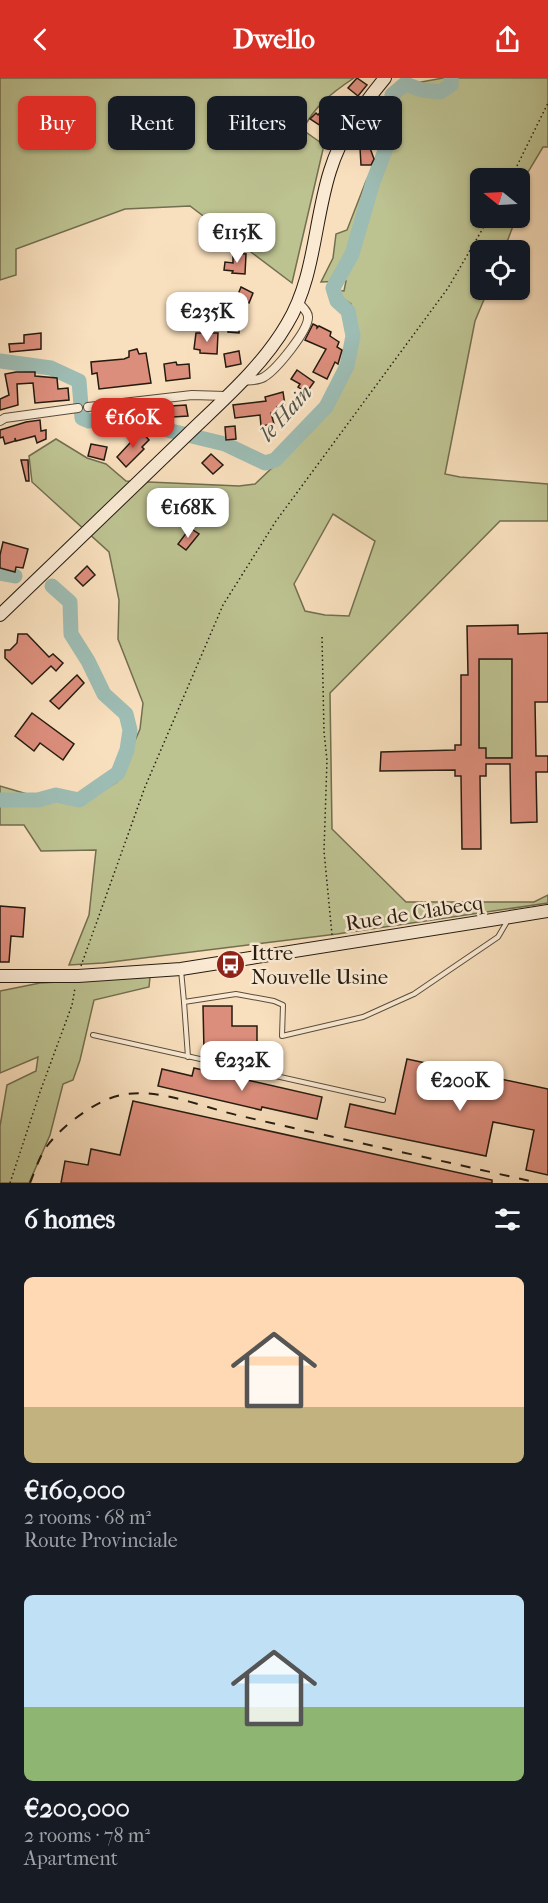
<!DOCTYPE html>
<meta charset="utf-8">
<style>
body{margin:0;font-family:"IM FELL French Canon",serif;background:#20242c;color:#f1f3f6;height:100vh;display:flex;flex-direction:column;font-size:22px;white-space:nowrap}
*{box-sizing:border-box;margin:0}
p{font-size:20px;color:#9ea1a6}
.icon{flex:none;width:33px;height:33px;fill:none;stroke:currentColor;stroke-width:2;stroke-linecap:round;stroke-linejoin:round}
.map{position:relative;height:1105px;overflow:hidden}
.panel{display:flex;flex-direction:column;background:#171b24;flex:1}
.panel>*{flex:none}
.banner{position:absolute;left:18px;top:18px;width:513px;height:54px;display:flex;gap:12px}
.needle{width:39px;rotate:288deg}
.tools{position:absolute;left:470px;top:90px;display:grid;gap:12px}
.tools a{display:grid;place-items:center;width:60px;height:60px;border-radius:9px;background:#171b24;box-shadow:0 2px 4px #0004;font-size:30px}
.price{position:absolute;translate:-50% -51px;padding:0 14px;border-radius:12px;background:#fff;color:#222;font-size:20px;line-height:39px;filter:drop-shadow(0 2px 3px #0008)}
.price::after{content:'';position:absolute;left:50%;top:36px;width:18px;height:14px;margin-left:-9px;background:inherit;clip-path:polygon(0 0,100% 0,50% 100%)}
.price.current{background:#d93025;color:#fff}
ul{padding:0;list-style:none}
li{display:grid;align-content:center;gap:12px;height:318px;padding:0 24px}
li span{display:grid;place-items:center;height:186px;border-radius:9px;color:#555}
li>.icon{margin-inline-start:auto}
span .icon{width:108px;height:108px;fill:#fffc;stroke-width:1}
li b{font-size:26px}
h2{display:flex;justify-content:space-between;align-items:center;height:72px;padding:0 24px;font-size:26px}
.chip{padding:0 21px;border-radius:9px;background:#171b24;box-shadow:0 2px 4px #0004;font-size:21px;line-height:54px}
.chip.current{background:#d93025;color:#fff}
header{display:flex;justify-content:space-between;align-items:center;height:78px;padding:0 24px;background:#d93025;color:#fff;font-size:27px;font-weight:700}
.map>svg:first-child{display:block}
</style>
<header><svg class="icon" aria-label="back" viewBox="0 0 24 24"><path d="M15 5l-7 7 7 7"/></svg>Dwello<svg class="icon" aria-label="share" viewBox="0 0 24 24"><path d="M12 15V3M7 8l5-5 5 5M5 13v7h14v-7"/></svg></header>
<div class="map">
<svg width="548" height="1105" viewBox="0 0 548 1105">
<rect width="100%" height="100%" fill="#f8dfbd"/>
<filter id="stains"><feTurbulence type="fractalNoise" baseFrequency=".00333" numOctaves="4"/><feColorMatrix values="0 0 0 0 .2 0 0 0 0 .09 0 0 0 0 .02 0 0 0 .5 -.17"/></filter>
<radialGradient id="worn" r=".72"><stop offset=".6" stop-color="#630" stop-opacity="0"/><stop offset="1" stop-color="#630" stop-opacity=".3"/></radialGradient>
<g fill="#bdc291" stroke="#726e50" stroke-width="1.5" fill-rule="evenodd">
<path d="M0,0H354C333,14 313,29 303,52L324,67L292,205L190,128L125,131L16,171V197L0,202Z"/>
<path d="M443,0H548V69H543L528,94L519,128V100H480V140H516L504,172H480V212H488L475,243L445,396L460,399L548,406V443H500L330,615L332,751L406,824H534L548,817V825L337,856L103,885L69,887L89,837L96,772L41,773L24,747H0V708L27,716L40,727L50,721L74,725L91,720L117,704L140,651L143,625L118,561L119,522L109,474L32,404L29,378L56,361L87,380L106,386L126,403L239,408L255,406L314,350L357,265L351,226L331,212L344,213L346,203L321,204L333,180L336,156L347,152L366,103L382,71L387,51L385,26L405,7ZM333,436L375,463L349,538L325,537L305,533L294,506Z"/>
<polygon points="479,581 512,581 512,680 486,680 479,670"/>
<polygon points="150,899 149,909 94,922 80,982 73,1002 63,1006 50,1057 29,1105 0,1105 0,1048 7,1007 36,993 38,979 0,995 0,913 40,905"/>
</g>
<g fill="none" stroke-linecap="round" stroke-linejoin="round">
<g stroke="#9dbcb3" stroke-width="15">
<polyline points="0,283 51,290 79,303 82,340 89,343 121,340 144,343 171,353 225,366 265,385 275,382 326,329 347,288 353,258 348,233 337,223 333,210 352,176 373,104 388,65 392,17 405,6 422,12 440,14 451,7 451,0"/>
<polyline points="0,495 15,498"/>
<polyline points="0,722 38,722 56,717 79,722 118,695 127,672 130,652 126,636 104,616 88,583 71,556 70,524 52,508"/>
</g>
</g>
<g fill="#dc8e7c" stroke="#261b10" stroke-width="1.5" fill-rule="evenodd">
<polygon points="357,0 367,7 358,18 348,10"/>
<polygon points="323,31 337,40 330,54 310,41 316,35 318,37"/>
<polygon points="360,70 370,70 374,81 371,87 361,87"/>
<polygon points="233,175 246,176 245,196 232,195 233,193 224,192 225,184 233,185"/>
<polygon points="241,209 253,215 249,225 237,219"/>
<polygon points="230,240 240,242 239,255 228,254"/>
<polygon points="313,246 317,248 317,250 319,248 331,254 330,258 339,264 337,269 342,272 338,286 335,284 327,301 313,294 326,271 305,262"/>
<polygon points="41,255 41,271 10,274 9,266 24,265 24,257"/>
<polygon points="196,255 218,255 217,276 200,275 200,272 194,271"/>
<polygon points="137,271 139,276 146,275 151,305 99,311 97,295 92,296 91,284 124,281 129,279 129,273"/>
<polygon points="239,273 241,286 226,289 224,276"/>
<polygon points="176,284 177,287 189,286 190,300 166,303 164,286"/>
<polygon points="297,292 314,304 309,311 306,309 304,313 298,309 300,306 291,301"/>
<polygon points="16,294 35,294 35,298 57,300 58,311 68,310 69,322 35,325 33,305 17,306 18,327 0,332 0,321 9,317 5,296"/>
<polygon points="283,314 285,327 277,329 278,334 271,335 274,346 261,348 260,337 235,340 233,327 266,323 265,319"/>
<polygon points="186,327 188,338 173,339 171,328"/>
<polygon points="40,342 41,353 46,352 46,361 37,365 35,358 16,363 15,360 15,363 5,366 3,359 0,360 0,352 26,344"/>
<polygon points="235,348 236,361 226,362 225,349"/>
<polygon points="141,353 149,362 142,369 144,371 126,389 117,379"/>
<polygon points="91,366 107,369 104,382 88,378"/>
<polygon points="211,376 223,387 213,396 202,385"/>
<polygon points="21,382 28,382 29,403 26,403"/>
<polygon points="190,450 199,456 186,472 178,466"/>
<polygon points="3,464 28,471 23,490 16,489 15,494 0,490 0,477"/>
<polygon points="87,488 95,497 83,508 75,500"/>
<path d="M518,547V556L548,555V624H535L536,678H548V694H536L537,744L511,745L510,686H486V698H480L481,771H462L461,698H455V692L380,693L381,674L455,672V667H461V597H468L467,548ZM479,581H512V680H486V670H479Z"/>
<polygon points="18,556 27,556 49,579 53,576 63,585 56,593 51,588 32,606 5,580 5,572 10,572 17,565"/>
<polygon points="77,597 84,605 59,631 50,623"/>
<polygon points="32,635 74,666 63,682 40,665 34,673 15,658"/>
<polygon points="0,828 25,830 23,859 11,858 9,884 0,884"/>
<polygon points="203,928 232,928 232,948 257,948 257,973 204,974"/>
<polygon points="407,981 548,1011 548,1097 526,1092 534,1052 493,1044 486,1078 345,1049 350,1026 395,1036"/>
<polygon points="194,990 322,1019 317,1041 262,1029 261,1032 158,1008 162,991 192,998"/>
<polygon points="133,1023 492,1102 492,1105 61,1105 65,1083 88,1087 91,1071 120,1077"/>
</g>
<g fill="none" stroke-linecap="round" stroke-linejoin="round">
<defs>
<g id="lane">
<polyline points="181,892 184,924"/>
<polyline points="93,957 383,1022"/>
<polyline points="188,979 184,924 236,916 274,923 283,927 282,958 363,939 414,916 498,859 508,842"/>
</g>
<g id="street">
<path d="M241,303C248,302 258,303 264,299C276,292 309,252 308,239C308,233 302,229 298,224"/>
<polyline points="88,329 192,317 226,318"/>
<polyline points="0,343 5,340 78,330"/>
</g>
<g id="secondary">
<path d="M0,537C62,477 125,417 187,357C222,323 262,289 287,246C315,200 314,143 330,93C341,57 362,28 385,0"/>
<polyline points="0,898 78,898 181,891 548,833"/>
</g>
</defs>
<use href="#lane" stroke="#5a4c3b" stroke-width="6"/>
<use href="#street" stroke="#5a4c3b" stroke-width="10"/>
<use href="#secondary" stroke="#261b10" stroke-width="14"/>
<g stroke="#261b10" stroke-width="1.5" stroke-dasharray="1.5 3" stroke-linecap="butt">
<polyline points="511,100 548,25"/>
<polyline points="322,559 324,654 327,682 324,773 332,857"/>
<polyline points="81,888 145,709 223,527 276,443 448,210 489,140"/>
<polyline points="10,1105 40,1014 72,927 75,910"/>
</g>
<use href="#lane" stroke="#faead4" stroke-width="4"/>
<use href="#street" stroke="#faead4" stroke-width="8"/>
<use href="#secondary" stroke="#faead4" stroke-width="12"/>
<path stroke="#261b10" stroke-width="2" stroke-dasharray="10 10" stroke-linecap="butt" d="M30,1105C35,1093 39,1079 47,1068C62,1048 96,1022 121,1017C159,1009 204,1030 241,1038C340,1061 440,1082 538,1105"/>
</g>
<defs>
<symbol id="bus-disc" viewBox="-11 -11 22 22"><circle r="9.5" fill="#8f2418" stroke="#faead4"/><path d="M-5-6H5V4H4V6H2V4H-2V6H-4V4H-5ZM-3.5-4V0h7V-4ZM-3.5 1.2v1.5H-2V1.2ZM2 1.2v1.5H3.5V1.2Z" fill="#fff"/></symbol>
</defs>
<g fill-rule="evenodd">
<use href="#bus-disc" x="214" y="870" width="33" height="33"/>
</g>
<g text-anchor="middle" dominant-baseline="central" stroke-width="5" stroke-linejoin="round" paint-order="stroke">
<g font-size="21" fill="#261b10" stroke="#faead4">
<text transform="translate(414 835) rotate(-9)">Rue de Clabecq</text>
</g>
<g font-size="21" fill="#261b10" stroke="#faead4" text-anchor="start">
<text x="251" y="875">Ittre<tspan x="251" dy="24">Nouvelle Usine</tspan></text>
</g>
<g font-size="22" font-style="italic" fill="#505349" stroke="#faead4">
<text transform="translate(286 335) rotate(-48)">le Hain</text>
</g>
</g>
<rect width="100%" height="100%" filter="url(#stains)"/>
<rect width="100%" height="100%" fill="url(#worn)"/>
</svg>
<div class="tools">
<a><svg class="needle" viewBox="-14 -14 28 28"><path d="M0-13l5 13h-10z" fill="#e53935"/><path d="M0 13l5-13h-10z" fill="#9ea1a6"/></svg></a>
<a><svg class="icon" aria-label="locate" viewBox="0 0 24 24"><circle cx="12" cy="12" r="6"/><path d="M12 2v4M12 18v4M2 12h4M18 12h4"/></svg></a>
</div>
<b class="price" style="left:237px;top:186px">€115K</b>
<b class="price" style="left:207px;top:265px">€235K</b>
<b class="price current" style="left:133px;top:371px">€160K</b>
<b class="price" style="left:188px;top:461px">€168K</b>
<b class="price" style="left:242px;top:1014px">€232K</b>
<b class="price" style="left:460px;top:1034px">€200K</b>
<div class="banner">
<a class="chip current">Buy</a>
<a class="chip">Rent</a>
<a class="chip">Filters</a>
<a class="chip">New</a>
</div>
</div>
<section class="panel">
<h2>6 homes<svg class="icon" aria-label="filters" viewBox="0 0 24 24"><path d="M4 7h16M4 17h16"/><circle cx="9" cy="7" r="2"/><circle cx="15" cy="17" r="2"/></svg></h2>
<ul>
<li><span style="background:linear-gradient(#ffd9b3 70%,#c2b280 0)"><svg class="icon" aria-label="home" viewBox="0 0 24 24"><path d="M3 11l9-7 9 7M6 9v11h12V9"/></svg></span><div><b>€160,000</b><p>2 rooms · 68 m²</p><p>Route Provinciale</p></div></li>
<li><span style="background:linear-gradient(#bfe0f5 60%,#8fb573 0)"><svg class="icon" aria-label="home" viewBox="0 0 24 24"><path d="M3 11l9-7 9 7M6 9v11h12V9"/></svg></span><div><b>€200,000</b><p>2 rooms · 78 m²</p><p>Apartment</p></div></li>
</ul>
</section>
